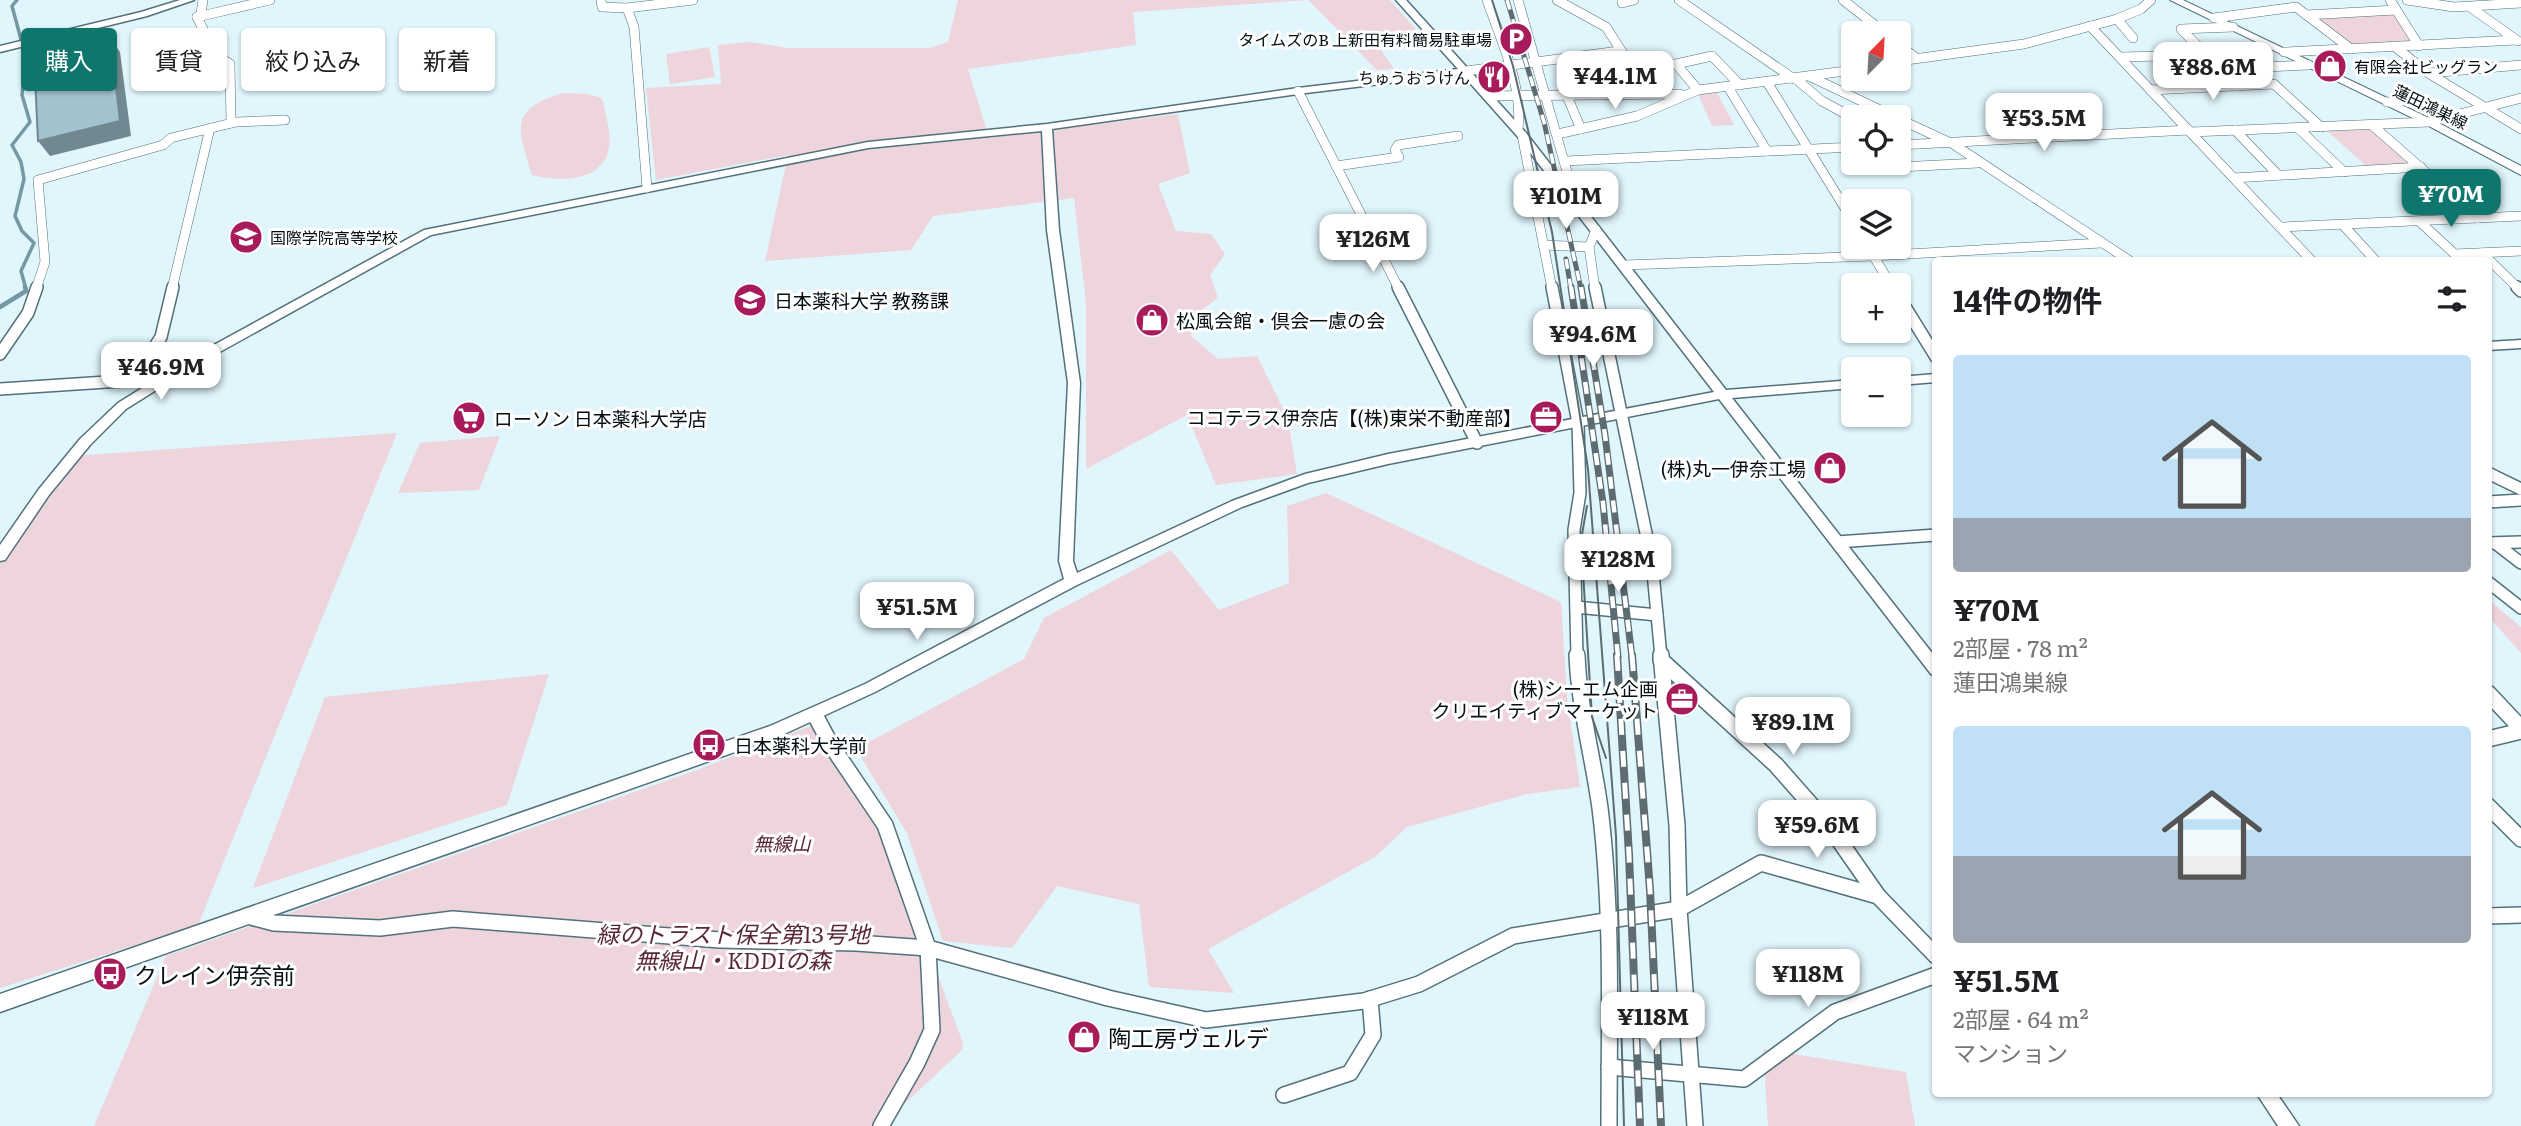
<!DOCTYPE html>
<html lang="ja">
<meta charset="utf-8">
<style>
body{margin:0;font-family:Literata,"Noto Sans JP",serif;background:#f6f6f6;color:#202124;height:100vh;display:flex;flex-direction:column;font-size:26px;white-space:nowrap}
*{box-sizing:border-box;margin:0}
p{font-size:23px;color:#757577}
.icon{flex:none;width:38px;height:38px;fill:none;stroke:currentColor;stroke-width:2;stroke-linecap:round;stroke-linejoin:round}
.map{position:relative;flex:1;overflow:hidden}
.drawer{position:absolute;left:1932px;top:257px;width:560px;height:840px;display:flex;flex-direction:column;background:#fff;border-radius:7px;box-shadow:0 2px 5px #0004}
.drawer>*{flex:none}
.hud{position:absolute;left:21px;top:28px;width:665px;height:63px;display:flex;gap:14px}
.needle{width:46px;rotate:24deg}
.controls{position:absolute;left:1841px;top:21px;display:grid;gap:14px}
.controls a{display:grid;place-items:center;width:70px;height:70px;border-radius:7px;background:#fff;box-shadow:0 2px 5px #0004;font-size:35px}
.price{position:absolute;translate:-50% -60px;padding:0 16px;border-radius:14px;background:#fff;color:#222;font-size:23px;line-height:46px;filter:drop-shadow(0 2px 4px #0008)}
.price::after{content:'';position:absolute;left:50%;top:42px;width:21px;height:16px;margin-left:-10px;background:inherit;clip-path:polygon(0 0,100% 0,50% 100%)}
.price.selected{background:#0f766e;color:#fff}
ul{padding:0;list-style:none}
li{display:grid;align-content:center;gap:14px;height:371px;padding:0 21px}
li span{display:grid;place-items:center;height:217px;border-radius:7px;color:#555}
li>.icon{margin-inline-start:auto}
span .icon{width:126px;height:126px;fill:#fffc;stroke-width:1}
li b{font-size:30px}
h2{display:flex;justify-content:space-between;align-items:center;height:84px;padding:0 21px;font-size:30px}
.chip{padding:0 24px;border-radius:7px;background:#fff;box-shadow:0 2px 5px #0004;font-size:24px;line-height:63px}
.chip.selected{background:#0f766e;color:#fff}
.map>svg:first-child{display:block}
</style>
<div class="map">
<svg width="2521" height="1126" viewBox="0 0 2521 1126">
<rect width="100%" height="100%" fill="#e1f5fc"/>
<g fill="#eed4db">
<polygon points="958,0 1390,0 1422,36 1379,47 1394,69 1377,70 1308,0 1133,12 1136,45 968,69 989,138 1178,114 1190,173 1158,184 1176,231 1211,234 1225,254 1210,275 1218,298 1199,312 1191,336 1218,359 1257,356 1288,419 1297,474 1216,485 1187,415 1086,469 1086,303 1074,198 933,216 911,250 765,261 788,155 656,180 646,88 721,84 718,45 749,42 788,48 930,48 948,42"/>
<polygon points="2394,12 2413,43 2352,46 2311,15"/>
<polygon points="709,47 715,77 670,84 666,54"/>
<path d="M563,93L587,94L601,98C605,106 606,116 608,125C619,178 572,185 532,175C518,127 508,110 563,93Z"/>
<polygon points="1717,93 1734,125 1712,126 1698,94"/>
<polygon points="2363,126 2374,129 2410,163 2409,166 2367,167 2324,128"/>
<polygon points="397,433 198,925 0,988 0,558 73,456"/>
<polygon points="500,436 479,490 398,493 420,443"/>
<polygon points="1326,493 1561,602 1567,697 1580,787 1527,794 1407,827 1375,857 1208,949 1234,993 1149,987 1139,904 1057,886 1012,948 943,941 907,833 856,749 1024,659 1044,618 1171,550 1219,610 1289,583 1287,506"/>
<polygon points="2489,600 2521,627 2521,653 2489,617"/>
<polygon points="549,674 507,805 253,888 325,697"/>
<polygon points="813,725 882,825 963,1043 962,1050 881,1126 94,1126 166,956 697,770"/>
<polygon points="1763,1049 1906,1072 1915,1126 1768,1126"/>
</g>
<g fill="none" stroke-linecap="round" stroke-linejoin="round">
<polyline stroke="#7399a5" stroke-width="3.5" points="17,0 12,6 26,58 22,95 30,122 12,145 21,162 24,179 15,216 22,231 34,243 21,271 26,289"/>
<polyline stroke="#7399a5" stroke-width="4.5" points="0,307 26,291 25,287"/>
<defs>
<g id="minor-far2">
<polyline points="203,0 201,14 197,17 216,55 230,64 231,123"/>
<polyline points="601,0 602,7 627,8 693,0"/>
<path d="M1487,0C1501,41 1523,85 1518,129"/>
<polyline points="1518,0 1577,207"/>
<polyline points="1557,0 1606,27 1633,69 1668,94"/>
<polyline points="1679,0 1794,79"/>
<polyline points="1843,0 1885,33"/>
<polyline points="2390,0 2419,46"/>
<polyline points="2407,0 2454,7 2521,3"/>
<polyline points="1622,3 1634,0"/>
<polyline points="2470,7 2518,41"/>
<polyline points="627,8 634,27 647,188"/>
<polyline points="2306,15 2396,10"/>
<polyline points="197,17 270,0"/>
<polyline points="2214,18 2296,7 2351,49"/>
<polyline points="2117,19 2133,38"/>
<polyline points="2090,26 2312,261"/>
<polyline points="2233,27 2181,29 2237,86"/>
<polyline points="1899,45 1915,57"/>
<polyline points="2394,46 2428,73 2521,129"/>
<polyline points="2284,52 2516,40"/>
<polyline points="2120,57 2206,55"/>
<polyline points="1899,61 2024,44 2117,19 2141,9 2151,0"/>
<polyline points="2220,69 2309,65"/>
<polyline points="1466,71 1619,51"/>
<polyline points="2429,73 2521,65"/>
<polyline points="1811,77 1895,117"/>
<polyline points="1796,79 1822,101 1853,118"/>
<polyline points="1767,82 1853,221"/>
<polyline points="1728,87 1767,151"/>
<polyline points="1698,90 1676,64 1712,56 1740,85"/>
<polyline points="2150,90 2274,84 2321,127"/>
<polyline points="1298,91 1399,289"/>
<polyline points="1488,96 1680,94"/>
<polyline points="1567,96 1581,129"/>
<polyline points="2387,102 2422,99 2447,117"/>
<polyline points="1899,119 1953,144 2130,261"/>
<polyline points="2372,125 2478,218"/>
<polyline points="2298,128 2344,172"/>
<polyline points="2235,130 2278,175"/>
<polyline points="2191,132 2429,122 2521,98"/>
<polyline points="1558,134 1637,116 1698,90 1853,70"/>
<polyline points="1522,135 1552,289"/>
<polyline points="1899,145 2189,130"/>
<polyline points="1566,161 1853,147"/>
<polyline points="1336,166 1399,157 1395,150 1398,145 1458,136"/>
<polyline points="1899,167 1978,163"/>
<polyline points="2234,178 2421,167"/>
<polyline points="2419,221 2459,258"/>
<polyline points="2343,225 2376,261"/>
<polyline points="2281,227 2521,216"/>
<polyline points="1543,245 1589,247"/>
<polyline points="1868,247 1891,285"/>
<polyline points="2482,253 2519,289"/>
<polyline points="2455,254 2521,251"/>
<polyline points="1625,265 1873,256 2101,243"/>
<polyline points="36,289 45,262 38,180 163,145 171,138 236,122 285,120"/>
<polyline points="172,289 210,128"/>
<polyline points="1595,289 1589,247 1596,230"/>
</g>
<g id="minor-far1">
<polyline points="1398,287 1477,443"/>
<polyline points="1552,287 1578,423 1580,493 1574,530 1577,657"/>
<polyline points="1595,287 1652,562 1661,657"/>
<polyline points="2517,287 2521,291"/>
<polyline points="1899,297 1936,357"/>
<polyline points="1559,327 1601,329"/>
<polyline points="0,354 28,313 37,287"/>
<polyline points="133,380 161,337 173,287"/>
<polyline points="0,389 167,378"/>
<polyline points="2488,473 2521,489"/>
<polyline points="2488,502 2521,500"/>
<polyline points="1837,542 1936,535"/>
<polyline points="2488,543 2521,542"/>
<polyline points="2495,543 2521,563"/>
<polyline points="2488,582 2521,608"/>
<polyline points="1576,607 1657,615"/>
</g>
<g id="minor">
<path d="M1577,655C1579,707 1593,757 1600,808C1613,913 1609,1020 1609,1126"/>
<polyline points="1661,655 1677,825 1679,909 1695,1126"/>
<polyline points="1661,660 1776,765 1827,823 1878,896"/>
<polyline points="2488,693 2521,728"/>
<polyline points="815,715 831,745 885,825 928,948 932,1030 917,1063 881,1126"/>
<polyline points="2488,739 2521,731"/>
<polyline points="2488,806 2521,839"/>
<polyline points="247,916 274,923 380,928 453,919 720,940 856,943 928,948 1108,998 1206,1020 1364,1001 1419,984 1513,936 1679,909 1761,863 1878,896 1936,956"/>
<polyline points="2488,916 2521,915"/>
<polyline points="1609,1067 1744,1079 1835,1012 1936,975"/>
<polyline points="1284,1095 1350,1073 1373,1035 1370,999"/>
</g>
<g id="tertiary">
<polygon points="180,0 194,0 147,16 0,52 0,46 141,12"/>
<path d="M1396,0H1406L1526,133L1726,390L1853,380V388L1732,398L1936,658V676L1931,674L1719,399L1388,464L1308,483L1242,507L1077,585L875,692L780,736L0,1012V994L770,726L865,684L1064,579L1059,561L1068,383L1047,230L1042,131L868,148L431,235L198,364L126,409L90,445L49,495L5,560L0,561V545L39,489L80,439L118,403L190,358L424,230L868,142L1047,124L1298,88L1458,69ZM1462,74L1518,137L1714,392L1388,454L1305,474L1232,501L1077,573L1073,561L1080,383L1059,230L1052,129L1298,94Z"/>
<polygon points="2521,340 2521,348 2488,350 2488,342"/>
<polygon points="1936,374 1936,382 1899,385 1899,377"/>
<polygon points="2257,1094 2277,1094 2299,1126 2278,1126"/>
</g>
<polygon id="secondary" points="2170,0 2183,0 2433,120 2521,166 2521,175 2425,124"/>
</defs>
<use href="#minor-far2" stroke="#52717b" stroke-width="10"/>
<use href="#minor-far1" stroke="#52717b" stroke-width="14"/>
<use href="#minor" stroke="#52717b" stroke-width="18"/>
<use href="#tertiary" stroke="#52717b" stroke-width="3"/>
<use href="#secondary" stroke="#52717b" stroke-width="2"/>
<use href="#minor-far2" stroke="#fff" stroke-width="9"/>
<use href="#minor-far1" stroke="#fff" stroke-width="11"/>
<use href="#minor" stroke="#fff" stroke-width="15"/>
<use href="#tertiary" fill="#fff" fill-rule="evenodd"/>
<use href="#secondary" fill="#fff" fill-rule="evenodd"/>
<g stroke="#5d6c71" stroke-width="2">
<polyline points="1492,0 1513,66 1552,232 1588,469 1616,836 1624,1126"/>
<polyline points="1587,506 1581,540 1592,717 1606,758"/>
</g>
<defs>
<g id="rail-far2">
<polyline points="1507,0 1544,122 1581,289"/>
<polyline points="1566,259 1571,289"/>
</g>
<g id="rail-far1">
<polyline points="1571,287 1603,503 1618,657"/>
<polyline points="1581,287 1605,435 1632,657"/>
</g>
<g id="rail">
<polyline points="1617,655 1629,855 1640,1126"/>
<polyline points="1632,655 1650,890 1661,1126"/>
</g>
</defs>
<use href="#rail-far2" stroke="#5d6c71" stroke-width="5"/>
<use href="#rail-far1" stroke="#5d6c71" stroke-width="7"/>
<use href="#rail" stroke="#5d6c71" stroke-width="8"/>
<use href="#rail-far2" stroke="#fefefe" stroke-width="3.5" stroke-dasharray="10" stroke-linecap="butt"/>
<use href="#rail-far1" stroke="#fefefe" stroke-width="4.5" stroke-dasharray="12" stroke-linecap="butt"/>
<use href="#rail" stroke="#fefefe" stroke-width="5" stroke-dasharray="16" stroke-linecap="butt"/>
</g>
<polygon fill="#718890" points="110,37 120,52 131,136 50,156 38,141"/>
<polygon fill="#a2c3ce" stroke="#718890" stroke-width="2" points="110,37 120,121 38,141 34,55"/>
<defs>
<symbol id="parking-disc" viewBox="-11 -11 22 22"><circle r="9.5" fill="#a81b5b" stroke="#fefefe"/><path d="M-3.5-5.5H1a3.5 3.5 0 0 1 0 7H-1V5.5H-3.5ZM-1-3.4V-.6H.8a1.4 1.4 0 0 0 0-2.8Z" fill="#fff"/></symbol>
<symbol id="shop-disc" viewBox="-11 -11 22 22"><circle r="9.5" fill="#a81b5b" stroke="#fefefe"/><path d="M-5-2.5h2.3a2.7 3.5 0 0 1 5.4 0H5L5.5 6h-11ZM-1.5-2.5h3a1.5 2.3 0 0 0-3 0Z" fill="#fff"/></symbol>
<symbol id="restaurant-disc" viewBox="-11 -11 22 22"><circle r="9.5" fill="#a81b5b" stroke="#fefefe"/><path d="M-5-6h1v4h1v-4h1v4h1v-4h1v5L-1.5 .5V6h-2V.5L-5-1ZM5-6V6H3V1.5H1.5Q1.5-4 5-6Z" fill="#fff"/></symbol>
<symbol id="school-disc" viewBox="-11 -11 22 22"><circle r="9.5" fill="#a81b5b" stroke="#fefefe"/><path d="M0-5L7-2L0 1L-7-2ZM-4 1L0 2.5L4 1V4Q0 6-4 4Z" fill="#fff"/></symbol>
<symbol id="university-disc" viewBox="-11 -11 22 22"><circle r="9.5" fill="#a81b5b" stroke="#fefefe"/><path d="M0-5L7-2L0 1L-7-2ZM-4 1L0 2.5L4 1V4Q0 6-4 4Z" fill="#fff"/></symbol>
<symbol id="office-disc" viewBox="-11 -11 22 22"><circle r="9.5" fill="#a81b5b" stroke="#fefefe"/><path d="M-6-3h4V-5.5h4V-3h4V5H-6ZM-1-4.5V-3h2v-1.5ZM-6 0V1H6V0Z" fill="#fff"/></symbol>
<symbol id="supermarket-disc" viewBox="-11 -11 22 22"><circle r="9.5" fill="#a81b5b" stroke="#fefefe"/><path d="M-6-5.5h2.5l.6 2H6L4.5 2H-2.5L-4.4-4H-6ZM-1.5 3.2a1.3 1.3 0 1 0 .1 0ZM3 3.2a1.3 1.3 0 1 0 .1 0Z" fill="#fff"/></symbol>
<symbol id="bus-disc" viewBox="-11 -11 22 22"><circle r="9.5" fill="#a81b5b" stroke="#fefefe"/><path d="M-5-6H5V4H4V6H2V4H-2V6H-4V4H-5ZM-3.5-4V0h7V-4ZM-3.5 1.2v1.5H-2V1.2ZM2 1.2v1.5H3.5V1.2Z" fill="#fff"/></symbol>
</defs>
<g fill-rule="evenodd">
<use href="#parking-disc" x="1497" y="20" width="38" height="38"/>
<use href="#shop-disc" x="2311" y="47" width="38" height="38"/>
<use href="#restaurant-disc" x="1475" y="58" width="38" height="38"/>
<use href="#school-disc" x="227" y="218" width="38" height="38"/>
<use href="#university-disc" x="731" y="281" width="38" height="38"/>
<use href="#shop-disc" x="1133" y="301" width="38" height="38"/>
<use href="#office-disc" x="1527" y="398" width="38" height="38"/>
<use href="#supermarket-disc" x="450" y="399" width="38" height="38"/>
<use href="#shop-disc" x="1811" y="449" width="38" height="38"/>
<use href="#office-disc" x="1663" y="680" width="38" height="38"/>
<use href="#bus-disc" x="690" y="726" width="38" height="38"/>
<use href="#bus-disc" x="91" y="955" width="38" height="38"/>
<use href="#shop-disc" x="1065" y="1018" width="38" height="38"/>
</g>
<g text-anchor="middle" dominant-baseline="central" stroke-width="6" stroke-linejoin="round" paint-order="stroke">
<g font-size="16" fill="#040f13" stroke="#fefefe" text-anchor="end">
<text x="1492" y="39">タイムズのB 上新田有料簡易駐車場</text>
<text x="2354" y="66" text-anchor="start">有限会社ビッグラン</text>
<text x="1470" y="77">ちゅうおうけん</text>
<text x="270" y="237" text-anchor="start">国際学院高等学校</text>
</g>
<g font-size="16" fill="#040f13" stroke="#fefefe">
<text transform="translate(2431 106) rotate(26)">蓮田鴻巣線</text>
</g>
<g font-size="19" fill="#040f13" stroke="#fefefe" text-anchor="start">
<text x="774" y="300">日本薬科大学 教務課</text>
<text x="1176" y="320">松風会館・倶会一慮の会</text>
<text x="1522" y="417" text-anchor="end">ココテラス伊奈店【(株)東栄不動産部】</text>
<text x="494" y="418">ローソン 日本薬科大学店</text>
<text x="1806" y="468" text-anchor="end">(株)丸一伊奈工場</text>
<text x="1658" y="688" text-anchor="end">(株)シーエム企画<tspan x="1658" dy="22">クリエイティブマーケット</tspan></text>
<text x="734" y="745">日本薬科大学前</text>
</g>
<g font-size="19" font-style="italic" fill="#592738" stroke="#fefefe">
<text x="782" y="843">無線山</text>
</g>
<g font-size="23" font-style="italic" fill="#592738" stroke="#fefefe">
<text x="733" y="933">緑のトラスト保全第13号地<tspan x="733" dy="26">無線山・KDDIの森</tspan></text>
</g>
<g font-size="23" fill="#040f13" stroke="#fefefe" text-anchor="start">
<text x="134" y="974">クレイン伊奈前</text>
<text x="1108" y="1037">陶工房ヴェルデ</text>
</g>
</g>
</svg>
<div class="controls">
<a><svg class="needle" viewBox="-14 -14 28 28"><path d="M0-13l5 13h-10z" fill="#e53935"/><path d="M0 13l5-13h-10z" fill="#757577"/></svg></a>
<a><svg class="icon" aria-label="locate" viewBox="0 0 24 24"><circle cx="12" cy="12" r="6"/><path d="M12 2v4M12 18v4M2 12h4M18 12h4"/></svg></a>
<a><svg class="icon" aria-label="layers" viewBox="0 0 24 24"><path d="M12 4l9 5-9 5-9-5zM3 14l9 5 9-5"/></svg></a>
<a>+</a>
<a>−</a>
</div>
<b class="price" style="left:2213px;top:102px">¥88.6M</b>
<b class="price" style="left:1615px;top:111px">¥44.1M</b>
<b class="price" style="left:2044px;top:153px">¥53.5M</b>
<b class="price selected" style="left:2451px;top:229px">¥70M</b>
<b class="price" style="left:1566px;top:231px">¥101M</b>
<b class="price" style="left:1373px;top:274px">¥126M</b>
<b class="price" style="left:1593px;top:369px">¥94.6M</b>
<b class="price" style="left:161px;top:402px">¥46.9M</b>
<b class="price" style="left:1618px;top:594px">¥128M</b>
<b class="price" style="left:917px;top:642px">¥51.5M</b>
<b class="price" style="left:1793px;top:757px">¥89.1M</b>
<b class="price" style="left:1817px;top:860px">¥59.6M</b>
<b class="price" style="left:1808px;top:1009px">¥118M</b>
<b class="price" style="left:1653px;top:1052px">¥118M</b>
<div class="hud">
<a class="chip selected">購入</a>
<a class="chip">賃貸</a>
<a class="chip">絞り込み</a>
<a class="chip">新着</a>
</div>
<section class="drawer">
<h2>14件の物件<svg class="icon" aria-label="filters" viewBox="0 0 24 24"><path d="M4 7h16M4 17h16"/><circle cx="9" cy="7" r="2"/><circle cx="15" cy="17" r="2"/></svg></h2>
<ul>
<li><span style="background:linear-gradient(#bfe0f5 75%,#9aa5b1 0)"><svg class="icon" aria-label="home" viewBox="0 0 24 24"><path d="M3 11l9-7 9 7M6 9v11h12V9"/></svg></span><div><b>¥70M</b><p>2部屋 · 78 m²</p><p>蓮田鴻巣線</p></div></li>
<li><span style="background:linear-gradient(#bfe0f5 60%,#9aa5b1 0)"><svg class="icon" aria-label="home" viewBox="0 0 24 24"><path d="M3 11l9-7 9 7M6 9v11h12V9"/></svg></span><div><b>¥51.5M</b><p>2部屋 · 64 m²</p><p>マンション</p></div></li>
</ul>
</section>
</div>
